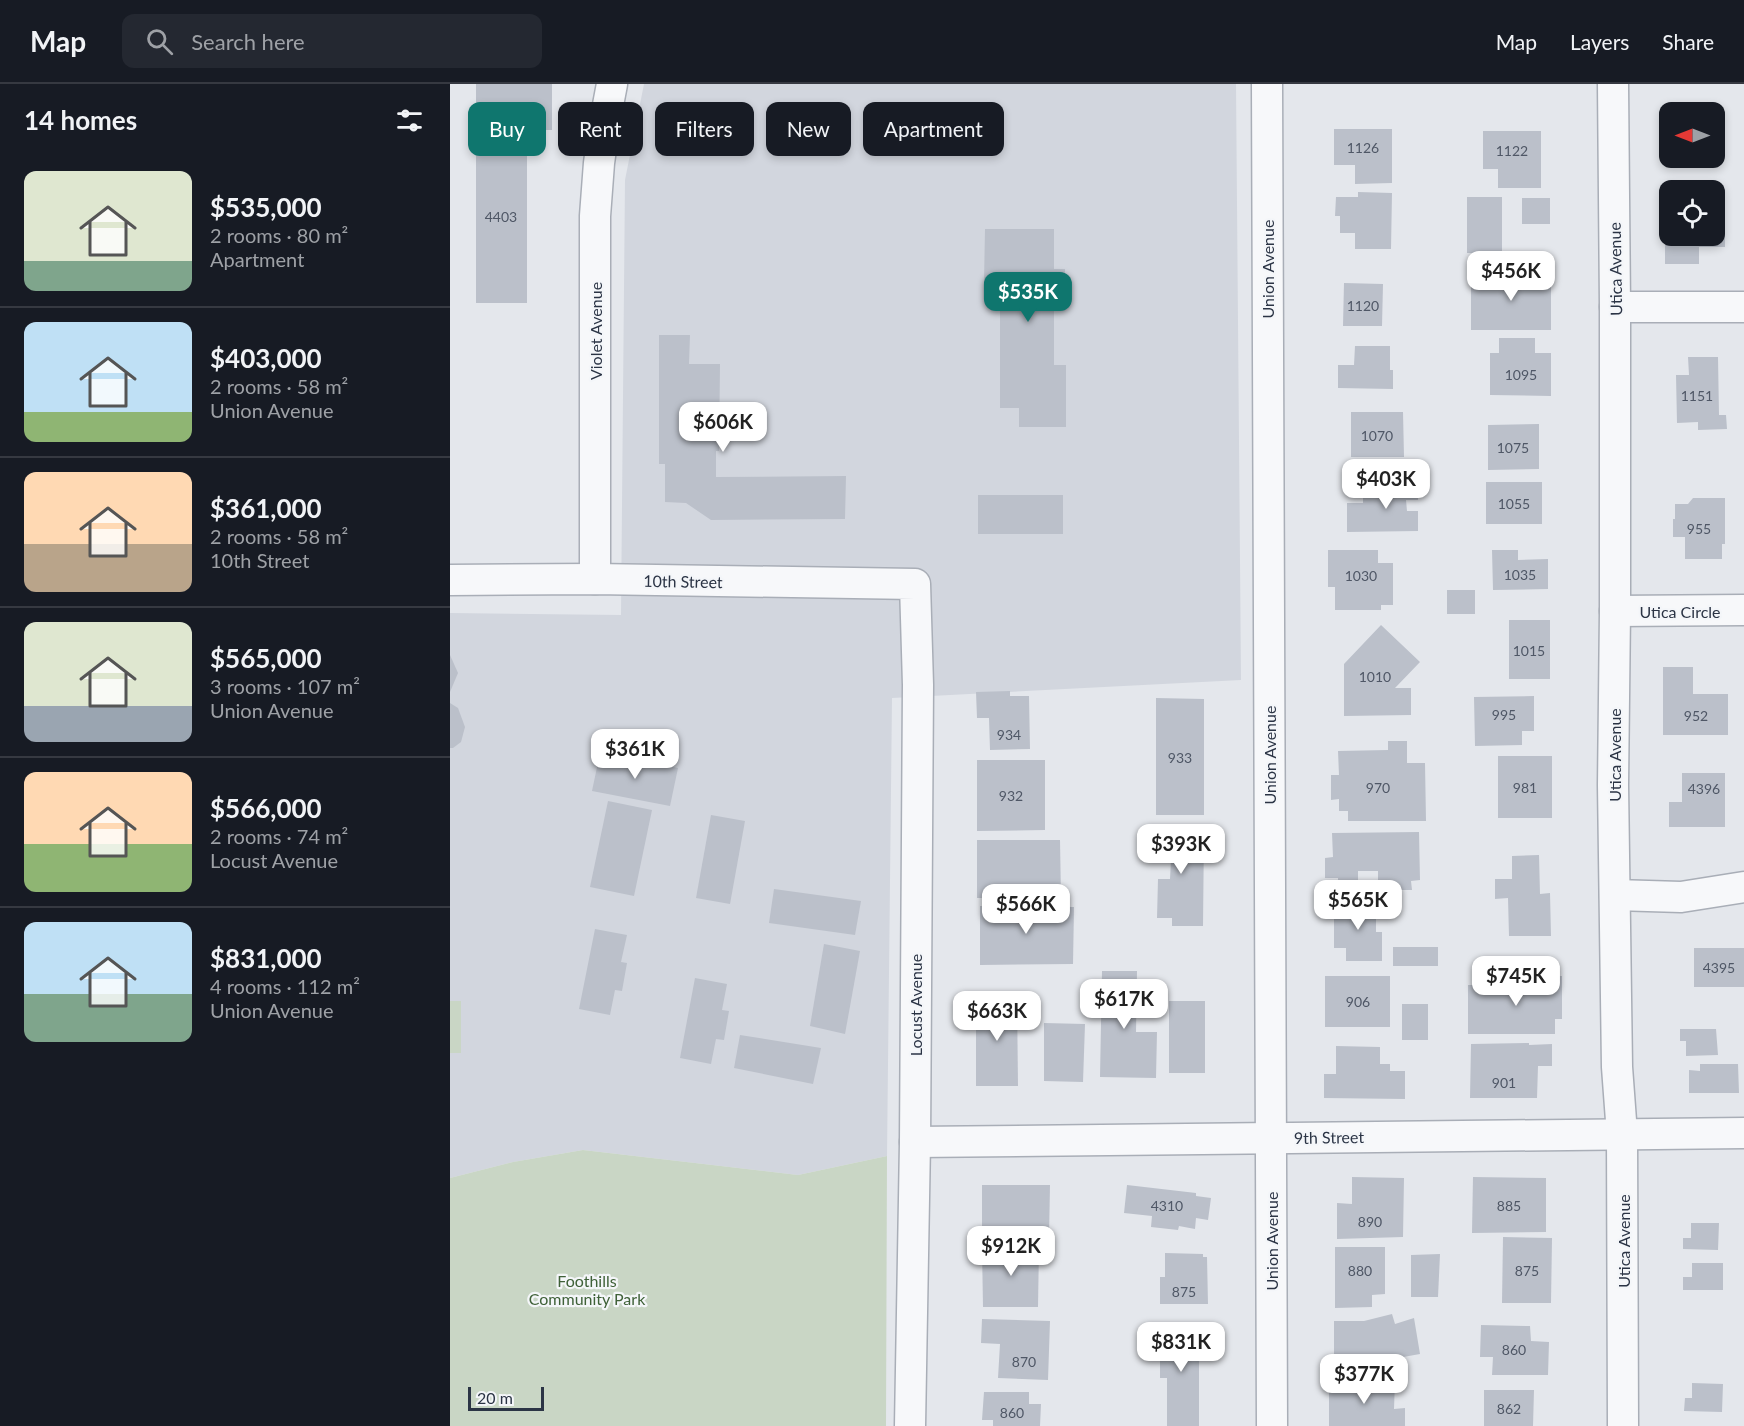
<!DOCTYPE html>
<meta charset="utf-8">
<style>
body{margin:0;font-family:Lato,sans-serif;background:#242831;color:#f1f3f6;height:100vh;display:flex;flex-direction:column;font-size:22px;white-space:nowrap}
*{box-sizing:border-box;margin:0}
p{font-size:20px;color:#9ea1a6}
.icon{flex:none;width:33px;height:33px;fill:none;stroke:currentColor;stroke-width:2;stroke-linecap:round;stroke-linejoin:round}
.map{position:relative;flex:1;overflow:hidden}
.drawer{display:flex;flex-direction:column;background:#171b24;width:450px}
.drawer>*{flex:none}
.guide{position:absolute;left:18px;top:18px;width:570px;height:54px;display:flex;gap:12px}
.needle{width:39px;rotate:270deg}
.fabs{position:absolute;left:1209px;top:18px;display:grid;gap:12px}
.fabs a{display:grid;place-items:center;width:66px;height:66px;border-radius:12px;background:#171b24;box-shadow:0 3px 9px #0003;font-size:30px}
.scale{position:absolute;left:18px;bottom:15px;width:76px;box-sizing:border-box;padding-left:6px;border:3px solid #2b3445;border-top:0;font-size:16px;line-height:21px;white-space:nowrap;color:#2b3445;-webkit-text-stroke:4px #f4f6f9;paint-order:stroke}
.price{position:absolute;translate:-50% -51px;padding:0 14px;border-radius:12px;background:#fff;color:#222;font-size:20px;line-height:39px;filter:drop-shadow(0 2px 3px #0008)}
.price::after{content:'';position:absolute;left:50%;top:36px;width:18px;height:14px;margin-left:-9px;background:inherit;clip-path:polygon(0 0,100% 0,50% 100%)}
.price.active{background:#0f766e;color:#fff}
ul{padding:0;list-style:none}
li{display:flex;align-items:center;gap:18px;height:150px;padding:0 24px}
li+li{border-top:2px solid #363941}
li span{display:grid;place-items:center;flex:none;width:168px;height:120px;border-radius:12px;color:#555}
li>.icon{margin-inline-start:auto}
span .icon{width:72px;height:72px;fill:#fffc;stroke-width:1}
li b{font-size:26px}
h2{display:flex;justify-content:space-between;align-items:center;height:72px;padding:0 24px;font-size:26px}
.pill{padding:0 21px;border-radius:12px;background:#171b24;box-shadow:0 3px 9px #0003;font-size:21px;line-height:54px}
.pill.active{background:#0f766e;color:#fff}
header{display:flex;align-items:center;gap:36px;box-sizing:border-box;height:84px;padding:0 30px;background:#171b24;border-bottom:2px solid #363941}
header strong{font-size:28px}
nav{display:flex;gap:33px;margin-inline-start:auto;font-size:21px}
.search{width:420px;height:54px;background:#242831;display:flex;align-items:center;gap:15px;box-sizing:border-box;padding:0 21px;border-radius:12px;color:#9ea1a6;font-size:22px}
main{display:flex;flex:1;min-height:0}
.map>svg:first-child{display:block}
</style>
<header>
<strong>Map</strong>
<div class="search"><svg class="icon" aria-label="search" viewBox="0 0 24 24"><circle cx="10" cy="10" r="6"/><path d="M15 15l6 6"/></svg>Search here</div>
<nav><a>Map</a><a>Layers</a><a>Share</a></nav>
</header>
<main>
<section class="drawer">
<h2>14 homes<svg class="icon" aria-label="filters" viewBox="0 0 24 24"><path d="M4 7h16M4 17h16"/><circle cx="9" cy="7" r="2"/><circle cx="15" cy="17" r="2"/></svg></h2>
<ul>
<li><span style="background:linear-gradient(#dfe7d0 75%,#7fa58c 0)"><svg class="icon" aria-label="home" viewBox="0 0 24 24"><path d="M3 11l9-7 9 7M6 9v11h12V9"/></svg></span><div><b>$535,000</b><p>2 rooms · 80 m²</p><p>Apartment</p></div></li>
<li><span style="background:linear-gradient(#bfe0f5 75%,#8fb573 0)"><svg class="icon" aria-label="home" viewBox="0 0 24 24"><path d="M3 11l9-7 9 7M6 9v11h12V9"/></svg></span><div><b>$403,000</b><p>2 rooms · 58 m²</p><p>Union Avenue</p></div></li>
<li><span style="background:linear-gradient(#ffd9b3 60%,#b9a48a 0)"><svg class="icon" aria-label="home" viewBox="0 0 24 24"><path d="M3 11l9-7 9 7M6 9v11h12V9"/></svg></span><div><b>$361,000</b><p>2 rooms · 58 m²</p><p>10th Street</p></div></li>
<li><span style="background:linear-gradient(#dfe7d0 70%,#9aa5b1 0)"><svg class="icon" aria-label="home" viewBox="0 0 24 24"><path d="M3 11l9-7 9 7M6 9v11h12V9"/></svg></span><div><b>$565,000</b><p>3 rooms · 107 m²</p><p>Union Avenue</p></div></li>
<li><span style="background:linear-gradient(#ffd9b3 60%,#8fb573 0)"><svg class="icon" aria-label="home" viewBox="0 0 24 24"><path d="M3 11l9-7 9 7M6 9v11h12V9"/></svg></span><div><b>$566,000</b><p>2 rooms · 74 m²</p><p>Locust Avenue</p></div></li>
<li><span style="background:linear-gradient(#bfe0f5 60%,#7fa58c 0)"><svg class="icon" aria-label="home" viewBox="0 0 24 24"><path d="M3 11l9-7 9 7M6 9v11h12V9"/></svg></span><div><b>$831,000</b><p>4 rooms · 112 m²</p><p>Union Avenue</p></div></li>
</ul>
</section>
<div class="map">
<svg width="1294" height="1342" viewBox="0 0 1294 1342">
<rect width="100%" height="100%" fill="#e4e7ec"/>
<polygon fill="#d2d6de" points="194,0 786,0 791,596 442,614 437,1072 348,1091 133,1066 63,1078 0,1094 0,529 171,531 175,96"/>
<g fill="#c9d6c5">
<rect x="0" y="917" width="11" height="52"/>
<polygon points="133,1066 348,1091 437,1072 436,1342 0,1342 0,1094 63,1078"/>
</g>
<g fill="#bbc0ca">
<polygon points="26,0 102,0 102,46 77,46 77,219 26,219"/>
<polygon points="884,45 942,45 942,99 905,100 905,81 884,81"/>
<polygon points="1033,47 1091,47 1091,104 1048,104 1048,85 1033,85"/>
<polygon points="908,108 942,109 941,165 905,165 905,149 890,149 890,132 885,132 886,113 908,113"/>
<rect x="1017" y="113" width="35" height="56"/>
<rect x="1072" y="114" width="28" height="26"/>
<polygon points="1215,119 1220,119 1220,152 1264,152 1264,119 1275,119 1275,163 1249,163 1249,180 1215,180"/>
<polygon points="535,145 604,145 604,185 615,185 615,224 604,224 604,281 616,281 616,343 569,343 569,324 550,324 550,198 534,198"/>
<rect x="1021" y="191" width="80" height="55"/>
<polygon points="894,199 933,200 932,242 893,242"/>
<polygon points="209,251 240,251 239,280 270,280 269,367 266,367 266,393 396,392 395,435 261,436 236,419 215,418 215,380 209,380"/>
<polygon points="1049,254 1085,254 1085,269 1101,269 1101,312 1040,311 1040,269 1049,269"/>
<polygon points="905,262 940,262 940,286 943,286 943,305 888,304 888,281 904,281"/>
<polygon points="1238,273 1268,273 1269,331 1276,331 1277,345 1248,346 1248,338 1227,339 1226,291 1239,291"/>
<polygon points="901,328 953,328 954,373 901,373"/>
<polygon points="1089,340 1089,385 1038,386 1038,341"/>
<polygon points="968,395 968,416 956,416 957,427 968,427 968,447 897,448 897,419 913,419 913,413 937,413 936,396"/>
<rect x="1036" y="398" width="56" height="42"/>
<rect x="528" y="411" width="85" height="39"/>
<polygon points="1243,414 1275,414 1275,460 1272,460 1272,475 1235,475 1235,453 1223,453 1223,435 1225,435 1225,420 1238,420"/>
<polygon points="878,466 928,466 928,479 943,479 943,521 931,521 931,526 885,526 885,503 878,503"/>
<polygon points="1042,466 1068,466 1068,476 1098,475 1098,505 1043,506"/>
<rect x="997" y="506" width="28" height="24"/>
<rect x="1059" y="536" width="41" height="59"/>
<polygon points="931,541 970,578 945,604 961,604 961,631 894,632 894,580"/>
<polygon points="0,571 8,589 0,608"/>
<polygon points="1213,583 1243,583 1243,610 1278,610 1278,651 1213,651"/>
<polygon points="560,607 560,612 579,612 580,665 540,666 539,634 527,634 526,608"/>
<polygon points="1084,612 1084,647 1072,647 1072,661 1025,662 1024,613"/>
<polygon points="706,614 754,615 754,731 706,731"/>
<polygon points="0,619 8,624 15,643 11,658 3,664 0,664"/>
<polygon points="938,657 957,657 957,679 975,679 976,737 898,737 898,727 889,727 889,715 881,716 881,691 889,691 888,667 938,666"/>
<polygon points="150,669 228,684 220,722 142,707"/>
<rect x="1048" y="672" width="54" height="62"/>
<polygon points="527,676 595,676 595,746 527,747"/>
<polygon points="1232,689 1275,689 1275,743 1219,743 1219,718 1232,718"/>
<polygon points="158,717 202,726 184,812 140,803"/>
<polygon points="261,731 295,737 280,820 246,814"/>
<polygon points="702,745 754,746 753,842 722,842 722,834 707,834 708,795 720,795 721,776 701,776"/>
<polygon points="969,748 970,796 961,797 962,806 928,806 928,787 908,787 908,806 888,807 888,794 875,794 875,774 883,773 882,749"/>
<polygon points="527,756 610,756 611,815 527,814"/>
<polygon points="1089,771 1090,810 1100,809 1101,852 1059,852 1058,814 1045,815 1045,795 1062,795 1062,772"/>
<polygon points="324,805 411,817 405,851 319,839"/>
<polygon points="884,817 926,817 926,848 932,848 932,877 896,877 896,864 884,864"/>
<polygon points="530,822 624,823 623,880 530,881"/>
<polygon points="145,845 177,851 171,878 177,879 172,907 165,906 160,931 129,925"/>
<polygon points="374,860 410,867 395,950 360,942"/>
<rect x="943" y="863" width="45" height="19"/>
<rect x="1244" y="864" width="50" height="39"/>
<polygon points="652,887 687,887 686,948 707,948 706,994 650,993"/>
<rect x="875" y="892" width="65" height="51"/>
<polygon points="1080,892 1112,892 1112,935 1105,935 1105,950 1018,950 1018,901 1063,901 1063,895 1080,895"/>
<polygon points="245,894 277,900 272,926 279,927 274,956 266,955 261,980 230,974"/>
<polygon points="526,913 567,913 568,1002 526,1002"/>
<rect x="719" y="917" width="36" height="72"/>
<rect x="952" y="920" width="26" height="36"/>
<polygon points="594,939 635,940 633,998 594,997"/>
<polygon points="1230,945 1266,945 1268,971 1236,972 1236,957 1230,957"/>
<polygon points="290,951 371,964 363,1000 284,984"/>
<polygon points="1079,959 1079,961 1102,960 1102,982 1088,982 1087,1014 1020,1014 1021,960"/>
<polygon points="886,962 930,963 930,980 940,980 940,987 955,987 955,1015 874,1014 874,990 886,990"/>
<polygon points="1250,980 1288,980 1289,1009 1239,1009 1239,986 1250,987"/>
<polygon points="902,1093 954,1094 953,1153 887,1155 887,1119 902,1120"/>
<polygon points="1023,1093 1096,1094 1096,1148 1022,1149"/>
<polygon points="532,1101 600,1101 599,1153 532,1154"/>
<polygon points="677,1101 746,1109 746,1112 761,1114 758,1136 746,1134 745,1145 729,1142 728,1146 701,1143 702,1132 674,1129"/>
<polygon points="1241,1139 1269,1139 1268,1166 1233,1165 1233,1154 1241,1154"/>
<polygon points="1053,1153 1102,1154 1101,1219 1052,1219"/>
<polygon points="589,1163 588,1223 533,1223 532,1164"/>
<polygon points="885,1163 935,1163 935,1210 922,1211 922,1223 885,1224"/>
<polygon points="715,1169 753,1170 753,1173 757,1173 758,1220 710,1220 710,1193 715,1193"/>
<polygon points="990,1170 988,1213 961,1213 961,1171"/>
<polygon points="1242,1179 1273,1179 1273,1206 1233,1206 1233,1193 1242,1193"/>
<polygon points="942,1230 945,1240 964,1234 970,1270 942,1275 944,1286 923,1291 884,1291 884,1237 914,1237"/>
<polygon points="532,1235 600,1237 598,1296 548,1294 550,1260 531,1259"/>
<polygon points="710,1240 749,1240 749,1342 717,1342 717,1294 710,1294"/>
<polygon points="1031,1241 1080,1242 1081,1257 1099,1258 1098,1291 1042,1291 1043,1273 1030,1273"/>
<polygon points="945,1297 944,1325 955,1324 955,1342 879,1342 879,1298"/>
<polygon points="1242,1299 1273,1300 1272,1328 1234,1327 1235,1314 1242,1314"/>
<polygon points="1034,1306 1084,1306 1083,1342 1034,1342"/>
<polygon points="534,1308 579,1308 579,1320 591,1320 590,1342 543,1342 543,1336 532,1336"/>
</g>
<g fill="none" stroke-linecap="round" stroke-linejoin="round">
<defs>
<g id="street">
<polyline points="817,0 822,1342"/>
<polyline points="1163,0 1165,223 1165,527 1163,701 1167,983 1172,1050 1173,1342"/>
<polyline points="1165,223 1294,223"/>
<polyline points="145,495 145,132 149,79 155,37 162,0"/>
<polyline points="0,496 145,495 465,500 468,601 465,1058 460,1342"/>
<polyline points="1165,527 1294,526"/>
<polyline points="1165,811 1231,813 1294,803"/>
<polyline points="465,1058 1294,1049"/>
</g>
</defs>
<use href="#street" stroke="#a9aeb7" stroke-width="33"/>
<use href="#street" stroke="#f7f8fa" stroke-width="30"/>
</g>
<g text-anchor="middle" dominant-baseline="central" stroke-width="4.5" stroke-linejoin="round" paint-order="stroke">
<g font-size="14" fill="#4f5766">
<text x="913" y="63">1126</text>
<text x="1062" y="66">1122</text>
<text x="51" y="132">4403</text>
<text x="913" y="221">1120</text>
<text x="1071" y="290">1095</text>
<text x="1247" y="311">1151</text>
<text x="927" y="351">1070</text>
<text x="1063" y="363">1075</text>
<text x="1064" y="419">1055</text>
<text x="1249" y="444">955</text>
<text x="1070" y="490">1035</text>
<text x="911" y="491">1030</text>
<text x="1079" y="566">1015</text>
<text x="925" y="592">1010</text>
<text x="1054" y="630">995</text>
<text x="1246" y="631">952</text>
<text x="559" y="650">934</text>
<text x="730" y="673">933</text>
<text x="928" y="703">970</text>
<text x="1075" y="703">981</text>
<text x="1254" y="704">4396</text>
<text x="561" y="711">932</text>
<text x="1269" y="883">4395</text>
<text x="908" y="917">906</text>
<text x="1054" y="998">901</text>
<text x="717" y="1121">4310</text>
<text x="1059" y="1121">885</text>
<text x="920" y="1137">890</text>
<text x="910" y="1186">880</text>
<text x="1077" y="1186">875</text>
<text x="734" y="1207">875</text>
<text x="1064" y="1265">860</text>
<text x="574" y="1277">870</text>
<text x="1059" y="1324">862</text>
<text x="562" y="1328">860</text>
</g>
<g font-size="16" fill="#2b3445" stroke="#f4f6f9">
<text transform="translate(817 185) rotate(-90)">Union Avenue</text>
<text transform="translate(1165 185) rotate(-91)">Utica Avenue</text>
<text transform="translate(145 247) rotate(-90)">Violet Avenue</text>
<text transform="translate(233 497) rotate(1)">10th Street</text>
<text x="1230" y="527">Utica Circle</text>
<text transform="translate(819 671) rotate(-90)">Union Avenue</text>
<text transform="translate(1164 671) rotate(-90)">Utica Avenue</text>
<text transform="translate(465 921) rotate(-90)">Locust Avenue</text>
<text transform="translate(879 1053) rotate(-1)">9th Street</text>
<text transform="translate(821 1157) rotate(-90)">Union Avenue</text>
<text transform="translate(1173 1157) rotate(-90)">Utica Avenue</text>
</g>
<g font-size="16" fill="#3f6138" stroke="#f4f6f9">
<text x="137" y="1196">Foothills<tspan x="137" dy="18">Community Park</tspan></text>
</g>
</g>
</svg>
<div class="fabs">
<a><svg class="needle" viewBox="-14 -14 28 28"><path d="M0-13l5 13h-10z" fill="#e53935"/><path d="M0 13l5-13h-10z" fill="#9ea1a6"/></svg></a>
<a><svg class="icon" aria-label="locate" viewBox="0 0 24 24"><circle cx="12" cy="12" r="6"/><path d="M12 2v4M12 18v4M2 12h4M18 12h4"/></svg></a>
</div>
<div class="scale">20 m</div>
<b class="price" style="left:1061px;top:218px">$456K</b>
<b class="price active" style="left:578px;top:239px">$535K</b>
<b class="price" style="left:273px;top:369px">$606K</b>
<b class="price" style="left:936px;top:426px">$403K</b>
<b class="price" style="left:185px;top:696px">$361K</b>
<b class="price" style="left:731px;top:791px">$393K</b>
<b class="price" style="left:908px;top:847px">$565K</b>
<b class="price" style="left:576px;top:851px">$566K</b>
<b class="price" style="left:1066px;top:923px">$745K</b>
<b class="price" style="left:674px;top:946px">$617K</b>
<b class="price" style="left:547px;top:958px">$663K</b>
<b class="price" style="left:561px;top:1193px">$912K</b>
<b class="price" style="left:731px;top:1289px">$831K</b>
<b class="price" style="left:914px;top:1321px">$377K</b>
<div class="guide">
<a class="pill active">Buy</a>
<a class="pill">Rent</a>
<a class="pill">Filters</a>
<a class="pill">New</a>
<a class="pill">Apartment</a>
</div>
</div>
</main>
